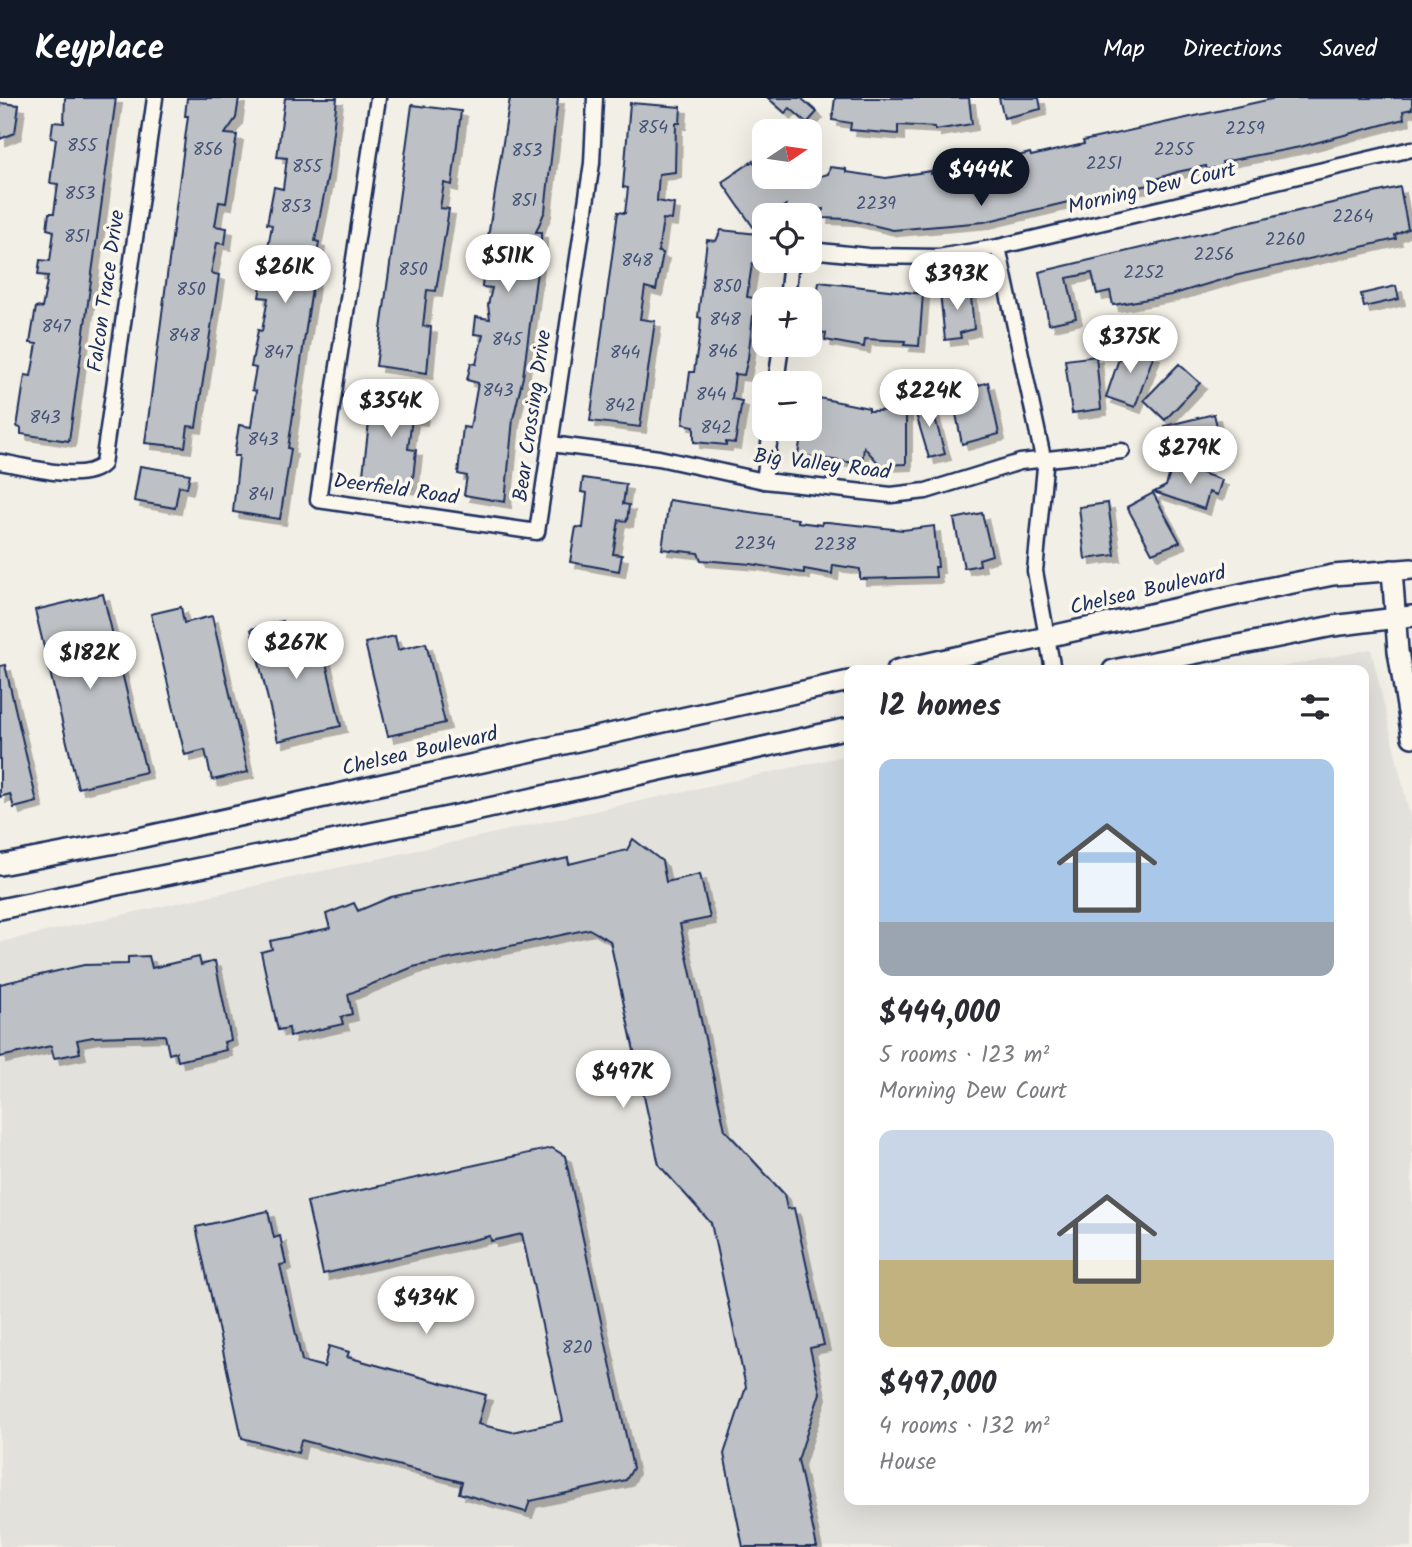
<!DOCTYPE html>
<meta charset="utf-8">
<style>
body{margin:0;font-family:Kalam,sans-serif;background:#f2f2f3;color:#2b2b33;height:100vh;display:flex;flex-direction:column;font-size:26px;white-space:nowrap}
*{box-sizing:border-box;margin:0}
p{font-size:23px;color:#7c7c81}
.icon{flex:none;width:38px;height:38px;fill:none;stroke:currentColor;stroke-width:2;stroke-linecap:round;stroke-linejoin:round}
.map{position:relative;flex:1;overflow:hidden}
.drawer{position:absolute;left:844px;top:567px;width:525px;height:840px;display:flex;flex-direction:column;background:#fff;border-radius:14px;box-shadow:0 7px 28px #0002}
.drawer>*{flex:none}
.needle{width:46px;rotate:77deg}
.tools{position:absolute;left:752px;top:21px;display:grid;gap:14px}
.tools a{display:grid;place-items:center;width:70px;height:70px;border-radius:14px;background:#fff;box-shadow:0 7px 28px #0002;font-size:35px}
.price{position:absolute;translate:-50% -60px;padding:0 16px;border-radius:24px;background:#fff;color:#222;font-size:23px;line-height:46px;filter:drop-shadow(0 2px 4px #0008)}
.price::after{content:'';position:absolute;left:50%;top:42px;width:21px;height:16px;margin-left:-10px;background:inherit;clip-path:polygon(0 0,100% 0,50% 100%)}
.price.active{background:#111827;color:#fff}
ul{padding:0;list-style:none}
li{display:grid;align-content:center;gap:14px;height:371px;padding:0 35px}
li span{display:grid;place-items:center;height:217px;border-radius:14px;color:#555}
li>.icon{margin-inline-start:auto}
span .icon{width:126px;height:126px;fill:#fffc;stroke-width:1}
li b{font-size:30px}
h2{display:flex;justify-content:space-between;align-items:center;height:84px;padding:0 35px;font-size:30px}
header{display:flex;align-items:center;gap:42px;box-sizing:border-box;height:98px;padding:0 35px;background:#111827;color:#fff}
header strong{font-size:33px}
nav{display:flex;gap:38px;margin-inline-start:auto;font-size:24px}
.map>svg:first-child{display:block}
</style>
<header>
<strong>Keyplace</strong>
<nav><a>Map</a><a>Directions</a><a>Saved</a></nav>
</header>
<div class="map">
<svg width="1412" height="1449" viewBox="0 0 1412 1449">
<defs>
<filter id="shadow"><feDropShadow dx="6" dy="6" stdDeviation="0" flood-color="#0004"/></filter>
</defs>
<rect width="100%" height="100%" fill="#f2efe6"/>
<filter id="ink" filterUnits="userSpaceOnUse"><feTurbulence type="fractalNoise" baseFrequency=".0143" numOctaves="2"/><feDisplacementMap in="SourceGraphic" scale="14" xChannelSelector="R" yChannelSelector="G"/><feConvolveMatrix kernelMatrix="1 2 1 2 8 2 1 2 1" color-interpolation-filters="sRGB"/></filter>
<g filter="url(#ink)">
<polygon fill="#e2e1dc" points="1371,551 1412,727 1412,1449 0,1449 0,844 849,657 849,1402 1363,1402 1363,572 1267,572"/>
<g fill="#bdc0c4" stroke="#1b2f5e" stroke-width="2" filter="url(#shadow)">
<polygon points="65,0 116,0 69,343 21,336 21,330 17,329 25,277 31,278 37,246 30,245 36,209 42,210 48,178 38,177 40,162 50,163 54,133 47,131 49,115 54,115 58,86 50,85 56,41 51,40 53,24 64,25"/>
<polygon points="187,0 239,0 236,20 225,36 237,37 226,105 219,104 215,128 227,130 225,146 217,145 211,175 219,177 196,329 188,328 185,349 145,345 188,18 185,18"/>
<polygon points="285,0 337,0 328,76 315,143 319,144 288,350 291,351 280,421 233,414 239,358 234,358 239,327 251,329 256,293 252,292 256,270 251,269 258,232 262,233 268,200 259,199 272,127 267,126 274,89 283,91 287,60 277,59"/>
<polygon points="510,0 558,0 545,113 536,134 541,134 541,143 523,279 513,321 505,404 464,397 467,378 458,376 463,329 470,330 478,285 467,282 471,265 476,266 483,237 474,236 476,219 490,221 488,207 492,190 482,189 484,164"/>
<polygon points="768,0 801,0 817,14 807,25 790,10 785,15"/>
<polygon points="835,0 969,0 972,26 935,32 935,29 898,27 898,36 850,32 851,25 832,22"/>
<polygon points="999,0 1039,0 1041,11 1004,20"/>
<polygon points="1276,0 1412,0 1412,11 1403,13 1404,21 1300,49 1222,64 1223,68 1207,72 1206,68 1177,74 1159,80 1150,87 1084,98 1085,100 984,124 893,132 847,121 822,120 823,111 789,117 786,107 772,117 765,117 761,125 757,161 752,166 747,199 755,200 748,260 744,277 735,276 732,301 742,303 735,345 726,344 726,347 694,344 694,328 683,326 690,274 694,274 700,234 701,220 698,219 707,142 716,143 721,132 758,136 722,84 753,63 764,79 794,79 796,85 828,76 830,69 846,71 846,74 886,80 931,73 931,76 966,74 1014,62 1014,59 1030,55 1031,58 1084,46 1083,43"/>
<polygon points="0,5 19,7 15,35 0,41"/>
<polygon points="630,5 681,9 680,25 676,25 675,74 659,76 657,103 674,106 672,122 663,121 658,154 663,155 656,192 645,189 640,221 655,223 640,329 590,323 618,114 625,115 628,90 623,89"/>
<polygon points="412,7 461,13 452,87 444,85 440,110 449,111 436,193 427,192 423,228 431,229 427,275 376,268"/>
<polygon points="1400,89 1408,131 1395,137 1396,141 1234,178 1171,197 1113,207 1110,193 1097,196 1092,175 1067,180 1076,220 1049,226 1039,174"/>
<polygon points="819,184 923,196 919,248 904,247 905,243 865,241 864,249 825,242 826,235 812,233"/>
<polygon points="1396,188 1399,201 1364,209 1361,196"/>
<polygon points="970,189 974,231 960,235 961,240 945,242 940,194"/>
<polygon points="1124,246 1154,256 1135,309 1106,299"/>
<polygon points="1096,258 1101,311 1072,315 1065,262"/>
<polygon points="1179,266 1200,285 1165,322 1144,302"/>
<polygon points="988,284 999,336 962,346 952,296"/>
<polygon points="373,290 425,298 421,321 412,320 408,351 416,352 412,390 362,385"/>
<polygon points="819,300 869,310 869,313 906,312 906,366 880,367 864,349 862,366 798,357 802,331 810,331 810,308 817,309"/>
<polygon points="930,302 945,356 929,360 913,306"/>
<polygon points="1214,316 1218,332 1204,336 1205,354 1172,361 1165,328"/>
<polygon points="1173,365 1222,382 1217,397 1209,394 1204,411 1154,394 1166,388"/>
<polygon points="140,368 190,376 187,390 179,388 175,410 134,403"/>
<polygon points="583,380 626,386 623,406 629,407 627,423 619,422 613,456 622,457 619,473 570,464 576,429 583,430 587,395 581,394"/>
<polygon points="1153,395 1180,444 1152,455 1127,409"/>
<polygon points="669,402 798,421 798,424 822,427 822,424 828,424 903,432 934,428 938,469 935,469 936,479 860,481 860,471 833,467 832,476 804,471 804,475 751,466 701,462 698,455 662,451"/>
<polygon points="1108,405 1115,457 1085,461 1079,409"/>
<polygon points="982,415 992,457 979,461 980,467 964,470 954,421"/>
<polygon points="103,496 146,674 78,690 35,512"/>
<polygon points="181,509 184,525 212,518 248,674 212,682 205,652 185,657 151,516"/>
<polygon points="283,523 287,539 318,531 341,628 278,643 251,531"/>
<polygon points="395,538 398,552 426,545 445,625 388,638 365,545"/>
<polygon points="5,567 37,704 14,710 10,696 0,699 0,568"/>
<polygon points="633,741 662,763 666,784 700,776 710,820 680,826 725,1032 784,1096 787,1111 794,1110 824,1247 810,1250 820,1295 798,1362 817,1449 743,1449 724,1356 746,1289 711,1125 659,1067 610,843 589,831 413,869 348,896 352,916 341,919 343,926 290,938 289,930 278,932 261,854 272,851 270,843 330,830 326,816 354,805 358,813 391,799 568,760 569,766 627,752"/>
<polygon points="149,858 152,870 199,859 201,867 215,863 231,942 224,944 226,952 178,963 176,954 169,956 165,937 93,939 77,942 80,955 54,960 51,948 0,959 0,886 84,867 128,866 128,859"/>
<polygon points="552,1050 565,1058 633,1370 626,1382 530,1403 526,1414 459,1395 462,1384 301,1342 298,1355 242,1340 196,1129 268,1113 274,1140 280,1138 286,1166 280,1167 302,1263 324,1269 329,1248 349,1254 347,1259 486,1297 478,1326 512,1334 563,1323 522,1136 491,1143 490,1138 323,1176 307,1104"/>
</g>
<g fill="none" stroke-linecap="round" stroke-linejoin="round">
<defs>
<g id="street">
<polyline points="378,0 318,402 537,434 592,65 595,0"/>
<polyline points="998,149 1045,369 1035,473 1053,572"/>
<polyline points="810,152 868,158 938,159 998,149 1412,51"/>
<polyline points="787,201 790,172 796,163"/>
<polyline points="776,285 781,247"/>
<polyline points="551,346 659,360 764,383 891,397 926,393 1020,364 1122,353"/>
<path d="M0,364C26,368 84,386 103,366L155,0"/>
<polyline points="764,383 771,331"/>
</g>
<g id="secondary">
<polyline points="1392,472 1398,553 1412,639"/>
<polyline points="897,572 1268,490 1333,477 1412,471"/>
<polyline points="1113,572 1333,528 1412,518"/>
<polyline points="0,767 121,744 849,583"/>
<polyline points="0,811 453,718 849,630"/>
</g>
</defs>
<use href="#street" stroke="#1b2f5e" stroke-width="19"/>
<use href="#secondary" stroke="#1b2f5e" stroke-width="24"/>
<use href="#street" stroke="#fbf7ec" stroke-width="14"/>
<use href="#secondary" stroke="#fbf7ec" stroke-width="19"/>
</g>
</g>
<g text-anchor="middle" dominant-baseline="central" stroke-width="7" stroke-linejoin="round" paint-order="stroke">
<g font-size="18" fill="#445378">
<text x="653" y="30">854</text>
<text x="1245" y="31">2259</text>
<text x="82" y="48">855</text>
<text x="208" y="52">856</text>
<text x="1174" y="52">2255</text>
<text x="527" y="53">853</text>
<text x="1104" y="66">2251</text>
<text x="307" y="69">855</text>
<text x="80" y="96">853</text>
<text x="524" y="103">851</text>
<text x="876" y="106">2239</text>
<text x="296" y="109">853</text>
<text x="1353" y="119">2264</text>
<text x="77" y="139">851</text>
<text x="1285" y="142">2260</text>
<text x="1214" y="157">2256</text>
<text x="637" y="163">848</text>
<text x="413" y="172">850</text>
<text x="1144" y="175">2252</text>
<text x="727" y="189">850</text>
<text x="191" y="192">850</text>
<text x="725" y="222">848</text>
<text x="56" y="229">847</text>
<text x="184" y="238">848</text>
<text x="507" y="242">845</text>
<text x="723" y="254">846</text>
<text x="278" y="255">847</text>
<text x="625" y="255">844</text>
<text x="498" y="293">843</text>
<text x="711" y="297">844</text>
<text x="620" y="308">842</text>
<text x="45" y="320">843</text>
<text x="716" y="330">842</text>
<text x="263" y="342">843</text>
<text x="261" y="397">841</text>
<text x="755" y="446">2234</text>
<text x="835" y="447">2238</text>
<text x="577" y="1250">820</text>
</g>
<g font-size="21" fill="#1b2f5e" stroke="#fbf7ec">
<text transform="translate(1152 91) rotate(-13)">Morning Dew Court</text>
<text transform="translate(107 193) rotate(-82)">Falcon Trace Drive</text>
<text transform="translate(533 318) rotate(-82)">Bear Crossing Drive</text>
<text transform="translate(822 367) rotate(7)">Big Valley Road</text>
<text transform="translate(396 392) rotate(8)">Deerfield Road</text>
<text transform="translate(1148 493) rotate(-13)">Chelsea Boulevard</text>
<text transform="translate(420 654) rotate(-13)">Chelsea Boulevard</text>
</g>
</g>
</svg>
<div class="tools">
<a><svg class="needle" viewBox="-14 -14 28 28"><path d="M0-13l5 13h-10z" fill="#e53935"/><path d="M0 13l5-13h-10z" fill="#7c7c81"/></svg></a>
<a><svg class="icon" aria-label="locate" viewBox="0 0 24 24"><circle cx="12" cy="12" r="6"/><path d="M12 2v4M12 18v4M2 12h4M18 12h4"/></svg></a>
<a>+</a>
<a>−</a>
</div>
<b class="price active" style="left:981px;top:110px">$444K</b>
<b class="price" style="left:508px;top:196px">$511K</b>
<b class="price" style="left:285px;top:207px">$261K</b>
<b class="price" style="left:957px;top:214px">$393K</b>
<b class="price" style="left:1130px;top:277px">$375K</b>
<b class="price" style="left:929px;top:331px">$224K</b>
<b class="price" style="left:391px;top:341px">$354K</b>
<b class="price" style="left:1190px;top:388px">$279K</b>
<b class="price" style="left:296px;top:583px">$267K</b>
<b class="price" style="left:90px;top:593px">$182K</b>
<b class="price" style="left:623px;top:1012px">$497K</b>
<b class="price" style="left:426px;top:1238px">$434K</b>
<section class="drawer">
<h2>12 homes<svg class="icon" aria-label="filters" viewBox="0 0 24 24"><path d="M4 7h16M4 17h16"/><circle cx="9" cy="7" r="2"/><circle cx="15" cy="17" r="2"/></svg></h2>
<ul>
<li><span style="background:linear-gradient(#a9c7e8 75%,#9aa5b1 0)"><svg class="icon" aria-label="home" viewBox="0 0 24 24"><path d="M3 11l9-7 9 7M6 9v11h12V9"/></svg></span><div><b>$444,000</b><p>5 rooms · 123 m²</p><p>Morning Dew Court</p></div></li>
<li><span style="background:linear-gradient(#c9d6e8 60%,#c2b280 0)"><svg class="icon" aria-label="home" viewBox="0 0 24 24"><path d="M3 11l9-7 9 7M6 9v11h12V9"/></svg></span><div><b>$497,000</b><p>4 rooms · 132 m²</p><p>House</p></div></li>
</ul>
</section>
</div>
